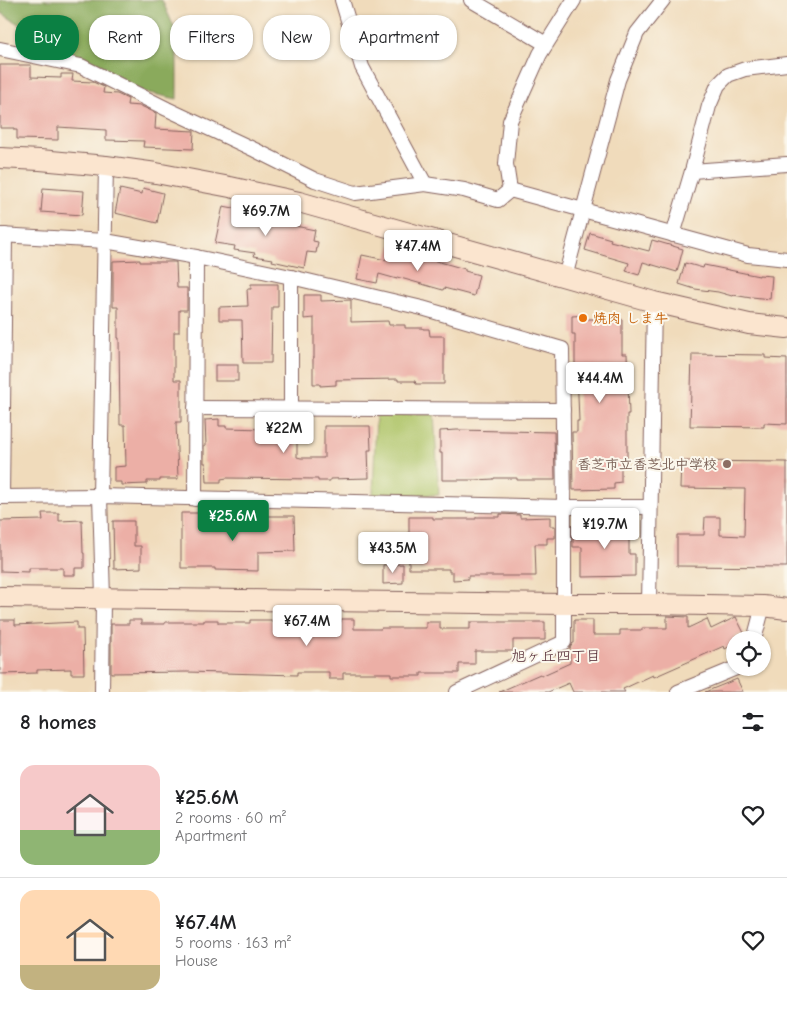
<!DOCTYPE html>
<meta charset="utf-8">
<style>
body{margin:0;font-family:"Comic Neue","Klee One",sans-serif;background:#f6f6f6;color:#202124;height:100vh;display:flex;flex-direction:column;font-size:19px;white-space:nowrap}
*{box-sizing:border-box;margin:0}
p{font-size:16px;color:#757577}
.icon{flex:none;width:28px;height:28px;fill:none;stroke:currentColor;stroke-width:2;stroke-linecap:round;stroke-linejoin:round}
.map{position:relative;height:692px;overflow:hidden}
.details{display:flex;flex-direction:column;background:#fff;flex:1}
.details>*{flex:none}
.hud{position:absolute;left:15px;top:15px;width:500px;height:45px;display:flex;gap:10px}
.fabs{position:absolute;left:726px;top:631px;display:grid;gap:10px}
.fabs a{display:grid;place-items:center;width:45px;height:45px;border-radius:50%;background:#fff;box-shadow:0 1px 4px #0004;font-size:25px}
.price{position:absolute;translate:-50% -42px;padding:0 11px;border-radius:5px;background:#fff;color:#222;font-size:16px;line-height:32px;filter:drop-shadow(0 1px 2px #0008)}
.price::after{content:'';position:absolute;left:50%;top:30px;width:15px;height:11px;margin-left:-8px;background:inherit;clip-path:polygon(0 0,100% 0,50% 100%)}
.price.selected{background:#0b8043;color:#fff}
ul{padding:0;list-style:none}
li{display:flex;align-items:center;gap:15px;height:125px;padding:0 20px}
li+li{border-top:1px solid #e0e0e0}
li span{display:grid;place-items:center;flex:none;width:140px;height:100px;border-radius:15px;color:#555}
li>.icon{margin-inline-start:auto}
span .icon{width:60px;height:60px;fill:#fffc;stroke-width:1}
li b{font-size:21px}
h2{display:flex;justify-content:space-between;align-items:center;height:60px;padding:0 20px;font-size:21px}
.tag{padding:0 18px;border-radius:20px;background:#fff;box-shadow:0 1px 4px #0004;font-size:18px;line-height:45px}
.tag.selected{background:#0b8043;color:#fff}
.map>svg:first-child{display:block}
</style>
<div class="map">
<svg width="787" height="692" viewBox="0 0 787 692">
<rect width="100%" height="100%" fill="#fbf7ec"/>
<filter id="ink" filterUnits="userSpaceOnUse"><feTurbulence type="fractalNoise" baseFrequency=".02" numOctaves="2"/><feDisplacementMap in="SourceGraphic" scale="10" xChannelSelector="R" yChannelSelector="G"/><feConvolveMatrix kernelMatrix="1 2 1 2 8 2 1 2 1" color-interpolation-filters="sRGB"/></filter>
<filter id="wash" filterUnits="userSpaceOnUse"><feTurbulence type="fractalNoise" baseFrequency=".0096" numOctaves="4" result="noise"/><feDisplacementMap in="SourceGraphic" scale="20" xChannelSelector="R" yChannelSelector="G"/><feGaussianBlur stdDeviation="1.12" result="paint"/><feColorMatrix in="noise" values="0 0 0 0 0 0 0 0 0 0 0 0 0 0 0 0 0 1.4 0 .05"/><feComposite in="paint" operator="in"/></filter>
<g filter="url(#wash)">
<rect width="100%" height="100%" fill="#f0dbbb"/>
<polygon fill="#aec468" stroke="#7c724a" points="434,414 439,495 373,495 376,415"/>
<polygon fill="#8aaa5c" stroke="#6a6444" points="0,0 162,0 177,34 177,99 112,85 0,12"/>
<g id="blocks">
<g fill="#ecafa6">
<polygon points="0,65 31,65 31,77 61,78 61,74 73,74 72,81 93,82 104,87 103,93 117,94 128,99 127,105 141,106 156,113 155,129 194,131 193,149 143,147 144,141 106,140 106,130 58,127 58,140 17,139 17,130 14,130 14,128 0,128"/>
<polygon points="43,188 84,191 82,215 41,212"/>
<polygon points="143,188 163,193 157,223 115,213 120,189 142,194"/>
<polygon points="223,206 250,211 250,215 280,221 280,223 315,230 313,241 318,242 316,253 307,252 304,268 272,261 273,259 254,256 255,253 234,250 235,246 215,243"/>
<polygon points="590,233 611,239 610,241 649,251 652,240 683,249 677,272 643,262 639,275 626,271 629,263 585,250"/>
<polygon points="391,245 405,249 404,252 465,269 465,271 479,275 474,296 444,288 443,290 397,277 397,279 379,274 377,283 357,279 362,255 386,260"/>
<polygon points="140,260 140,262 176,262 177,288 187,288 187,310 179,310 179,332 174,332 174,380 181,380 181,422 176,422 178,479 160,479 160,481 147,481 147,484 121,485 121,482 114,482 114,467 126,466 125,425 120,425 119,338 118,338 118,307 113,307 113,261"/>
<polygon points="685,263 703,268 704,265 759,276 759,275 772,276 770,299 752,297 751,298 733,295 732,296 718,292 695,289 679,284"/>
<polygon points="251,284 278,284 278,307 272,307 271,363 243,363 242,320 219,320 219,307 248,306 247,289 251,289"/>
<polygon points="304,295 321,295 321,301 351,300 351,322 388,321 389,325 405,325 405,328 423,328 423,329 429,329 430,336 444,336 444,384 416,384 415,381 398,381 398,379 336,380 336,385 320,386 320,384 313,384 313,358 314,358 314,318 304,319"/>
<polygon points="587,315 587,319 622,319 622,354 627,354 629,414 627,414 627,462 621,462 621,482 614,483 614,489 573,490 572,432 577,432 577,421 579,421 577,371 575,371 575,334 572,334 572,316"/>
<polygon points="692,354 765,355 765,358 787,359 787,424 764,423 764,427 690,426"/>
<rect x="215" y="365" width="23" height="16"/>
<polygon points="219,419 219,426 226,426 226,428 264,429 297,428 297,457 301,458 324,458 324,426 370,426 371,450 368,450 369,478 330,479 330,481 318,481 318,479 227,478 221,479 221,482 207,482 206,463 204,463 204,445 206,445 205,420"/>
<polygon points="457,430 554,432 555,480 517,480 517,478 494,478 494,479 476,480 442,480 442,453 440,453 440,431"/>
<polygon points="681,461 787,462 787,567 677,566 677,535 704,535 705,517 720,517 720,535 744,536 745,489 680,488"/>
<polygon points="42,513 59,513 59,521 82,520 83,553 84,553 84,568 75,568 75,575 63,575 63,568 29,568 29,572 0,571 0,521 43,520"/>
<polygon points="181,513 204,513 204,519 235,520 235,523 263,523 263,516 294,516 295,551 258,552 258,571 215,570 215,568 181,568"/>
<polygon points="500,514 520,515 520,518 550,517 550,526 555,526 555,538 547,538 547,544 535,544 536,576 468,576 468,579 453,580 453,572 449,572 449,569 409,569 409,517 433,517 433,519 476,519 476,517 500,517"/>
<polygon points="113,521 134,521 134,546 141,546 141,568 114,569"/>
<polygon points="608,522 629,522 629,554 635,554 635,576 582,577 582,547 573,547 573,526 608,525"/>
<polygon points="403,564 403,583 383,584 383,565"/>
<polygon points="667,616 688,617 688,628 707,619 711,629 736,617 744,633 735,637 735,644 725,649 724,646 654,677 653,675 623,689 625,692 573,692 569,683 548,692 499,692 540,674 541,676 570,663 570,648 573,643 574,643 574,620 593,620 593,635 620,635 620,630 642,630 642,628 667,628"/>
<polygon points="341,619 354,619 354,629 381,629 381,628 426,628 426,622 440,622 440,629 470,629 470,622 545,622 545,640 513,640 513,651 475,651 475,664 459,664 459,673 421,673 421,676 391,676 391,673 343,673 343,679 329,679 329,672 297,672 297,675 187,672 111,673 111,624 129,624 129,620 141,620 141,624 165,624 165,622 204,622 204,620 218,620 218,623 250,623 250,620 272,620 272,622 341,622"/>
<polygon points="0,620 15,620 15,625 77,622 77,629 83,629 84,674 71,674 71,669 37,670 37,673 0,674"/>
<polygon points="737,679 743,692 705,692"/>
</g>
</g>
</g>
<g filter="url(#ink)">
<use href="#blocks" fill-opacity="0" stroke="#84615d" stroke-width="1"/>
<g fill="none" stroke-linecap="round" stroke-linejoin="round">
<defs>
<g id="street">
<polyline points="342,0 362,67 425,184"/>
<polyline points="471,0 546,44"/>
<polyline points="0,49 81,66 167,109 255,150 315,180 355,193 425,184 464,190 498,200 510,190 506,164 510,121 540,54 574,0"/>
<polyline points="692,171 787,164"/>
<polyline points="510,190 583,210 618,80 637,33 663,0"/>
<polyline points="0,235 105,241 196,257 291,277 422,308 562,349 564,507 564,642 457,692"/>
<polyline points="673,235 692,171 709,106 718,85 728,75 745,69 787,64"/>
<polyline points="565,277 583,210 748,255 787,259"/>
<polyline points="195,408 563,410"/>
<polyline points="291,408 291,277"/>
<polyline points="0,497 100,496 564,507 650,507"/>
<polyline points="2,497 5,235"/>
<polyline points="195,499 196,257"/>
<polyline points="649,604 654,302"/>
<polyline points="754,640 763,606"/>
<polyline points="102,692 103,598 100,496 106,166"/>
<polyline points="678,692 736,668"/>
</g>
<g id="secondary">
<polyline points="0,158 40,160 106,166 156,173 230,187 299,202 654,302 749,324 787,328"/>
<polyline points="0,597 563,604 649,604 763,606 787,609"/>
</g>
</defs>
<use href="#street" stroke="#84615d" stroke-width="16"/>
<use href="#secondary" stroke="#84615d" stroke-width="22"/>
<use href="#street" stroke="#fff" stroke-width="14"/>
<use href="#secondary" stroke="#fbe5cf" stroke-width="20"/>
</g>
</g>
<circle fill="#e8710a" stroke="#fbf7ec" stroke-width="2" cx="583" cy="318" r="5"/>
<circle fill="#8d6e63" stroke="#fbf7ec" stroke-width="2" cx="727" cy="464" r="5"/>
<g text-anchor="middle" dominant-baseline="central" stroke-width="4" stroke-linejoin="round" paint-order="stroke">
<g font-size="14" font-weight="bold" fill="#c56008" stroke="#fbf7ec" text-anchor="start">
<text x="593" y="318">焼肉 しま牛</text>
</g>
<g font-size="14" font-weight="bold" fill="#785e54" stroke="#fbf7ec" text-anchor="end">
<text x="717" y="464">香芝市立香芝北中学校</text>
</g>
<g font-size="15" fill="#4a1f2b" stroke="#fbf7ec">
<text x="556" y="656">旭ヶ丘四丁目</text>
</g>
</g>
</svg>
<div class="fabs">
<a><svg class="icon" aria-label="locate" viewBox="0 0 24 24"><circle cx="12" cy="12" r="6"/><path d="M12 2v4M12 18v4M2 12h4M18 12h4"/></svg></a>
</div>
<b class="price" style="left:266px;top:237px">¥69.7M</b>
<b class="price" style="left:418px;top:272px">¥47.4M</b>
<b class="price" style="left:600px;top:404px">¥44.4M</b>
<b class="price" style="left:284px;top:454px">¥22M</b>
<b class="price selected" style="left:233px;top:542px">¥25.6M</b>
<b class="price" style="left:605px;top:550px">¥19.7M</b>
<b class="price" style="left:393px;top:574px">¥43.5M</b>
<b class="price" style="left:307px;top:647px">¥67.4M</b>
<div class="hud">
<a class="tag selected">Buy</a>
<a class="tag">Rent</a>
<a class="tag">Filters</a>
<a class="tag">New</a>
<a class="tag">Apartment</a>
</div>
</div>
<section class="details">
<h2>8 homes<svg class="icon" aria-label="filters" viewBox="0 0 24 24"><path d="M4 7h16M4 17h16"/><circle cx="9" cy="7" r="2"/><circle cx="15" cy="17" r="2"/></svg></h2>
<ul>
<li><span style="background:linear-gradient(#f6c9c9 65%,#8fb573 0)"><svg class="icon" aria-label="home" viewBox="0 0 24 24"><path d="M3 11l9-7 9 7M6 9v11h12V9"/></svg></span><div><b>¥25.6M</b><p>2 rooms · 60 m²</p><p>Apartment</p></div><svg class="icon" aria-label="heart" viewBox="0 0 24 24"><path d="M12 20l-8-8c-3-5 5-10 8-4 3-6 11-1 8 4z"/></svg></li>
<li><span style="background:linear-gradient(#ffd9b3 75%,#c2b280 0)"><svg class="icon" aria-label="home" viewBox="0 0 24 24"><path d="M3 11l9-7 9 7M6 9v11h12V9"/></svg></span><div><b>¥67.4M</b><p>5 rooms · 163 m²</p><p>House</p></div><svg class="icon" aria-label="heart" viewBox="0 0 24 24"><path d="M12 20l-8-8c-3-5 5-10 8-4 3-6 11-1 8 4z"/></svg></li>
</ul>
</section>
